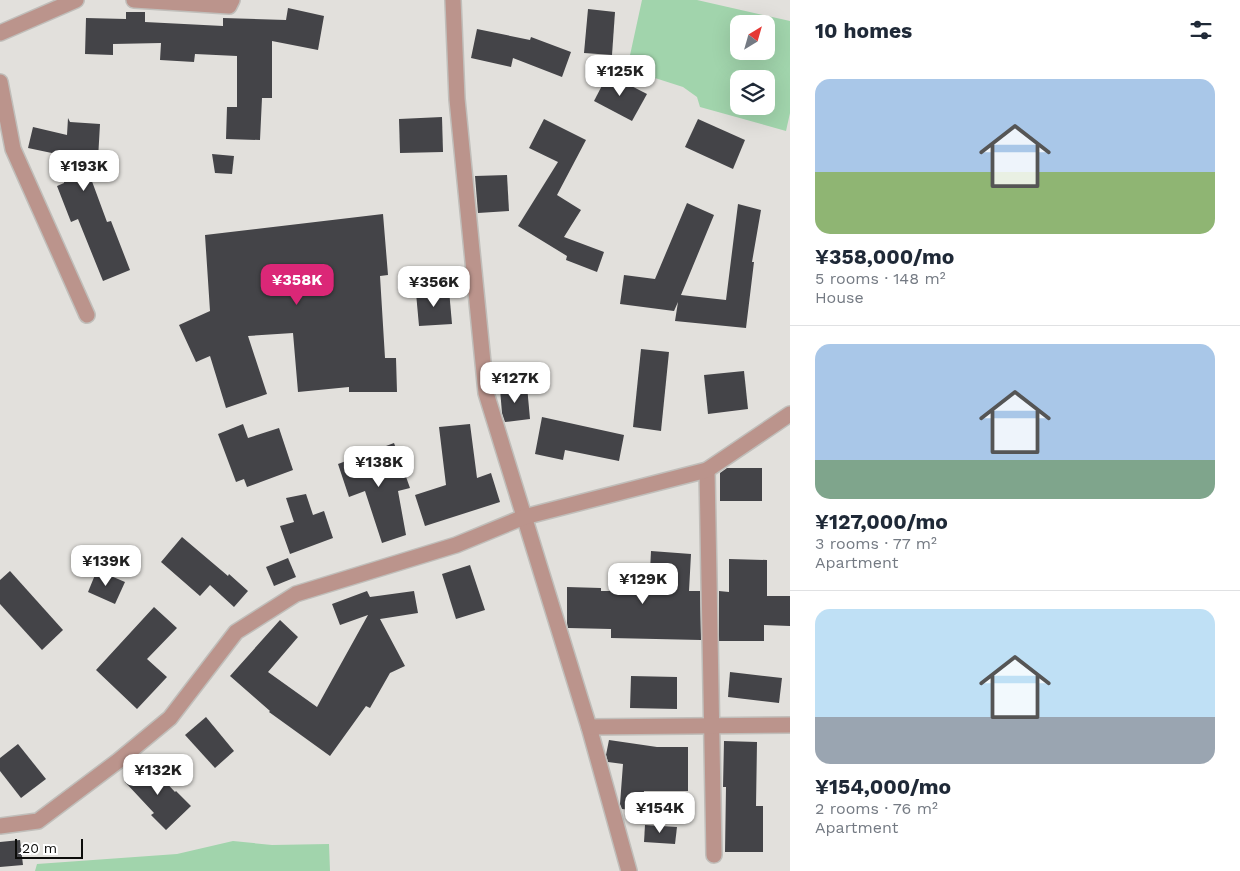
<!DOCTYPE html>
<meta charset="utf-8">
<style>
body{margin:0;font-family:"Work Sans",sans-serif;background:#f6f6f7;color:#1f2937;height:100vh;display:flex;flex-direction:column;font-size:19px;white-space:nowrap}
*{box-sizing:border-box;margin:0}
p{font-size:16px;color:#747a83}
.icon{flex:none;width:28px;height:28px;fill:none;stroke:currentColor;stroke-width:2;stroke-linecap:round;stroke-linejoin:round}
.map{position:relative;flex:1;overflow:hidden}
.sheet{display:flex;flex-direction:column;background:#fff;width:450px}
.sheet>*{flex:none}
.needle{width:32px;rotate:37deg}
.controls{position:absolute;left:730px;top:15px;display:grid;gap:10px}
.controls a{display:grid;place-items:center;width:45px;height:45px;border-radius:10px;background:#fff;box-shadow:0 5px 20px #0002;font-size:25px}
.scale{position:absolute;left:15px;bottom:12px;width:68px;box-sizing:border-box;padding-left:5px;border:2px solid #0c0c0a;border-top:0;font-size:14px;line-height:18px;white-space:nowrap;color:#0c0c0a;-webkit-text-stroke:4px #fff;paint-order:stroke}
.price{position:absolute;translate:-50% -42px;padding:0 11px;border-radius:10px;background:#fff;color:#222;font-size:16px;line-height:32px;filter:drop-shadow(0 1px 2px #0008)}
.price::after{content:'';position:absolute;left:50%;top:30px;width:15px;height:11px;margin-left:-8px;background:inherit;clip-path:polygon(0 0,100% 0,50% 100%)}
.price.selected{background:#db2777;color:#fff}
ul{padding:0;list-style:none}
li{display:grid;align-content:center;gap:10px;height:265px;padding:0 25px}
li+li{border-top:1px solid #e0e1e3}
li span{display:grid;place-items:center;height:155px;border-radius:15px;color:#555}
li>.icon{margin-inline-start:auto}
span .icon{width:90px;height:90px;fill:#fffc;stroke-width:1}
li b{font-size:21px}
h2{display:flex;justify-content:space-between;align-items:center;height:60px;padding:0 25px;font-size:21px}
main{display:flex;flex:1;min-height:0}
.map>svg:first-child{display:block}
</style>
<main>
<div class="map">
<svg width="790" height="871" viewBox="0 0 790 871">
<rect width="100%" height="100%" fill="#e2e0dc"/>
<g fill="#a1d4ac" fill-rule="evenodd">
<path d="M642,0H697L790,21V113L786,131L700,107L697,97L683,87L627,69ZM739,24H766V51H739ZM739,79H766V106H739Z"/>
<polygon points="233,841 272,845 329,844 330,871 35,871 37,864 177,854"/>
</g>
<g fill="#444448">
<polygon points="288,8 324,16 318,50 272,41 272,98 262,98 260,140 226,139 227,107 237,107 237,56 195,54 194,62 160,60 161,43 113,44 113,55 85,54 86,18 126,19 126,12 145,12 145,22 223,26 223,18 286,20"/>
<polygon points="588,9 615,12 612,55 584,53"/>
<polygon points="477,29 530,40 531,37 571,52 562,77 513,58 511,67 471,58"/>
<polygon points="608,74 647,94 632,121 594,101"/>
<polygon points="442,117 443,152 400,153 399,119"/>
<polygon points="68,118 70,122 100,124 98,159 83,157 107,222 111,221 130,270 103,281 78,219 71,222 57,186 64,183 66,156 28,148 33,127 67,135"/>
<polygon points="544,119 586,140 557,195 581,210 564,237 604,252 597,272 566,260 567,256 518,226 558,162 529,148"/>
<polygon points="698,119 745,140 733,169 685,147"/>
<polygon points="212,154 234,156 232,174 215,173"/>
<polygon points="507,175 509,211 478,213 475,176"/>
<polygon points="687,203 714,215 681,295 726,300 738,204 761,210 752,262 754,262 746,328 675,321 678,302 674,311 620,304 624,275 655,279"/>
<polygon points="383,214 388,275 380,276 385,358 396,358 397,392 349,392 349,387 298,392 293,333 248,336 267,394 226,408 210,356 196,362 179,325 210,311 205,235"/>
<polygon points="449,290 452,324 419,326 416,293"/>
<polygon points="641,349 669,352 661,431 633,427"/>
<polygon points="744,371 748,409 708,414 704,375"/>
<polygon points="527,386 530,419 505,422 502,413 500,389"/>
<polygon points="542,417 624,435 619,461 565,450 563,460 535,454"/>
<polygon points="243,424 248,438 279,428 293,470 247,487 244,479 236,482 218,434"/>
<polygon points="470,424 477,478 491,473 500,502 425,526 415,495 446,485 439,427"/>
<polygon points="394,443 410,488 398,491 406,535 382,543 365,491 349,497 338,464"/>
<polygon points="727,468 762,468 762,501 720,501 720,473"/>
<polygon points="306,494 313,515 324,511 333,538 290,554 280,526 294,522 286,498"/>
<polygon points="182,537 228,576 229,574 248,591 234,607 210,585 200,596 161,562"/>
<polygon points="651,551 691,554 689,591 700,591 701,640 611,638 611,629 568,628 567,623 567,587 601,588 601,591 649,591"/>
<polygon points="288,558 296,577 274,586 266,567"/>
<polygon points="729,559 767,560 767,596 790,596 790,626 764,625 764,641 719,641 719,591 729,592"/>
<polygon points="470,565 485,610 456,619 442,574"/>
<polygon points="97,570 125,582 115,604 88,592"/>
<polygon points="10,571 63,630 42,650 0,604 0,580"/>
<polygon points="367,591 370,597 414,591 418,613 380,619 405,666 390,673 370,708 366,706 330,756 269,712 270,711 230,676 280,620 298,637 268,672 317,707 368,615 340,625 332,604"/>
<polygon points="154,607 177,628 147,659 167,677 137,709 96,670"/>
<polygon points="730,672 782,678 779,703 728,697"/>
<polygon points="631,676 677,677 677,709 630,708"/>
<polygon points="206,717 234,751 215,768 185,735"/>
<polygon points="609,740 657,747 688,747 688,791 644,791 642,811 622,809 620,804 623,764 608,762 606,755"/>
<polygon points="724,741 757,742 756,806 763,806 763,852 725,852 726,787 723,787"/>
<polygon points="18,744 46,779 21,798 0,771 0,758"/>
<polygon points="147,762 175,792 176,791 191,806 166,830 151,815 154,813 125,782"/>
<polygon points="645,825 677,827 675,844 644,842"/>
<polygon points="20,840 23,865 0,867 0,842"/>
</g>
<g fill="none" stroke-linecap="round" stroke-linejoin="round">
<defs>
<g id="street">
<polyline points="134,0 229,6 232,0"/>
<polyline points="453,0 457,99 486,393 589,727 629,871"/>
<polyline points="0,33 76,0"/>
<polyline points="0,82 13,149 87,315"/>
<polyline points="707,470 714,855"/>
<polyline points="589,727 790,725"/>
<polyline points="0,826 38,821 118,761 170,718 236,632 296,594 456,545 524,517 707,470 790,414"/>
</g>
</defs>
<use href="#street" stroke="#c0beba" stroke-width="18"/>
<use href="#street" stroke="#bb948c" stroke-width="15"/>
</g>
</svg>
<div class="controls">
<a><svg class="needle" viewBox="-14 -14 28 28"><path d="M0-13l5 13h-10z" fill="#e53935"/><path d="M0 13l5-13h-10z" fill="#747a83"/></svg></a>
<a><svg class="icon" aria-label="layers" viewBox="0 0 24 24"><path d="M12 4l9 5-9 5-9-5zM3 14l9 5 9-5"/></svg></a>
</div>
<div class="scale">20 m</div>
<b class="price" style="left:620px;top:97px">¥125K</b>
<b class="price" style="left:84px;top:192px">¥193K</b>
<b class="price selected" style="left:297px;top:306px">¥358K</b>
<b class="price" style="left:434px;top:308px">¥356K</b>
<b class="price" style="left:515px;top:404px">¥127K</b>
<b class="price" style="left:379px;top:488px">¥138K</b>
<b class="price" style="left:106px;top:587px">¥139K</b>
<b class="price" style="left:643px;top:605px">¥129K</b>
<b class="price" style="left:158px;top:796px">¥132K</b>
<b class="price" style="left:660px;top:834px">¥154K</b>
</div>
<section class="sheet">
<h2>10 homes<svg class="icon" aria-label="filters" viewBox="0 0 24 24"><path d="M4 7h16M4 17h16"/><circle cx="9" cy="7" r="2"/><circle cx="15" cy="17" r="2"/></svg></h2>
<ul>
<li><span style="background:linear-gradient(#a9c7e8 60%,#8fb573 0)"><svg class="icon" aria-label="home" viewBox="0 0 24 24"><path d="M3 11l9-7 9 7M6 9v11h12V9"/></svg></span><div><b>¥358,000/mo</b><p>5 rooms · 148 m²</p><p>House</p></div></li>
<li><span style="background:linear-gradient(#a9c7e8 75%,#7fa58c 0)"><svg class="icon" aria-label="home" viewBox="0 0 24 24"><path d="M3 11l9-7 9 7M6 9v11h12V9"/></svg></span><div><b>¥127,000/mo</b><p>3 rooms · 77 m²</p><p>Apartment</p></div></li>
<li><span style="background:linear-gradient(#bfe0f5 70%,#9aa5b1 0)"><svg class="icon" aria-label="home" viewBox="0 0 24 24"><path d="M3 11l9-7 9 7M6 9v11h12V9"/></svg></span><div><b>¥154,000/mo</b><p>2 rooms · 76 m²</p><p>Apartment</p></div></li>
</ul>
</section>
</main>
